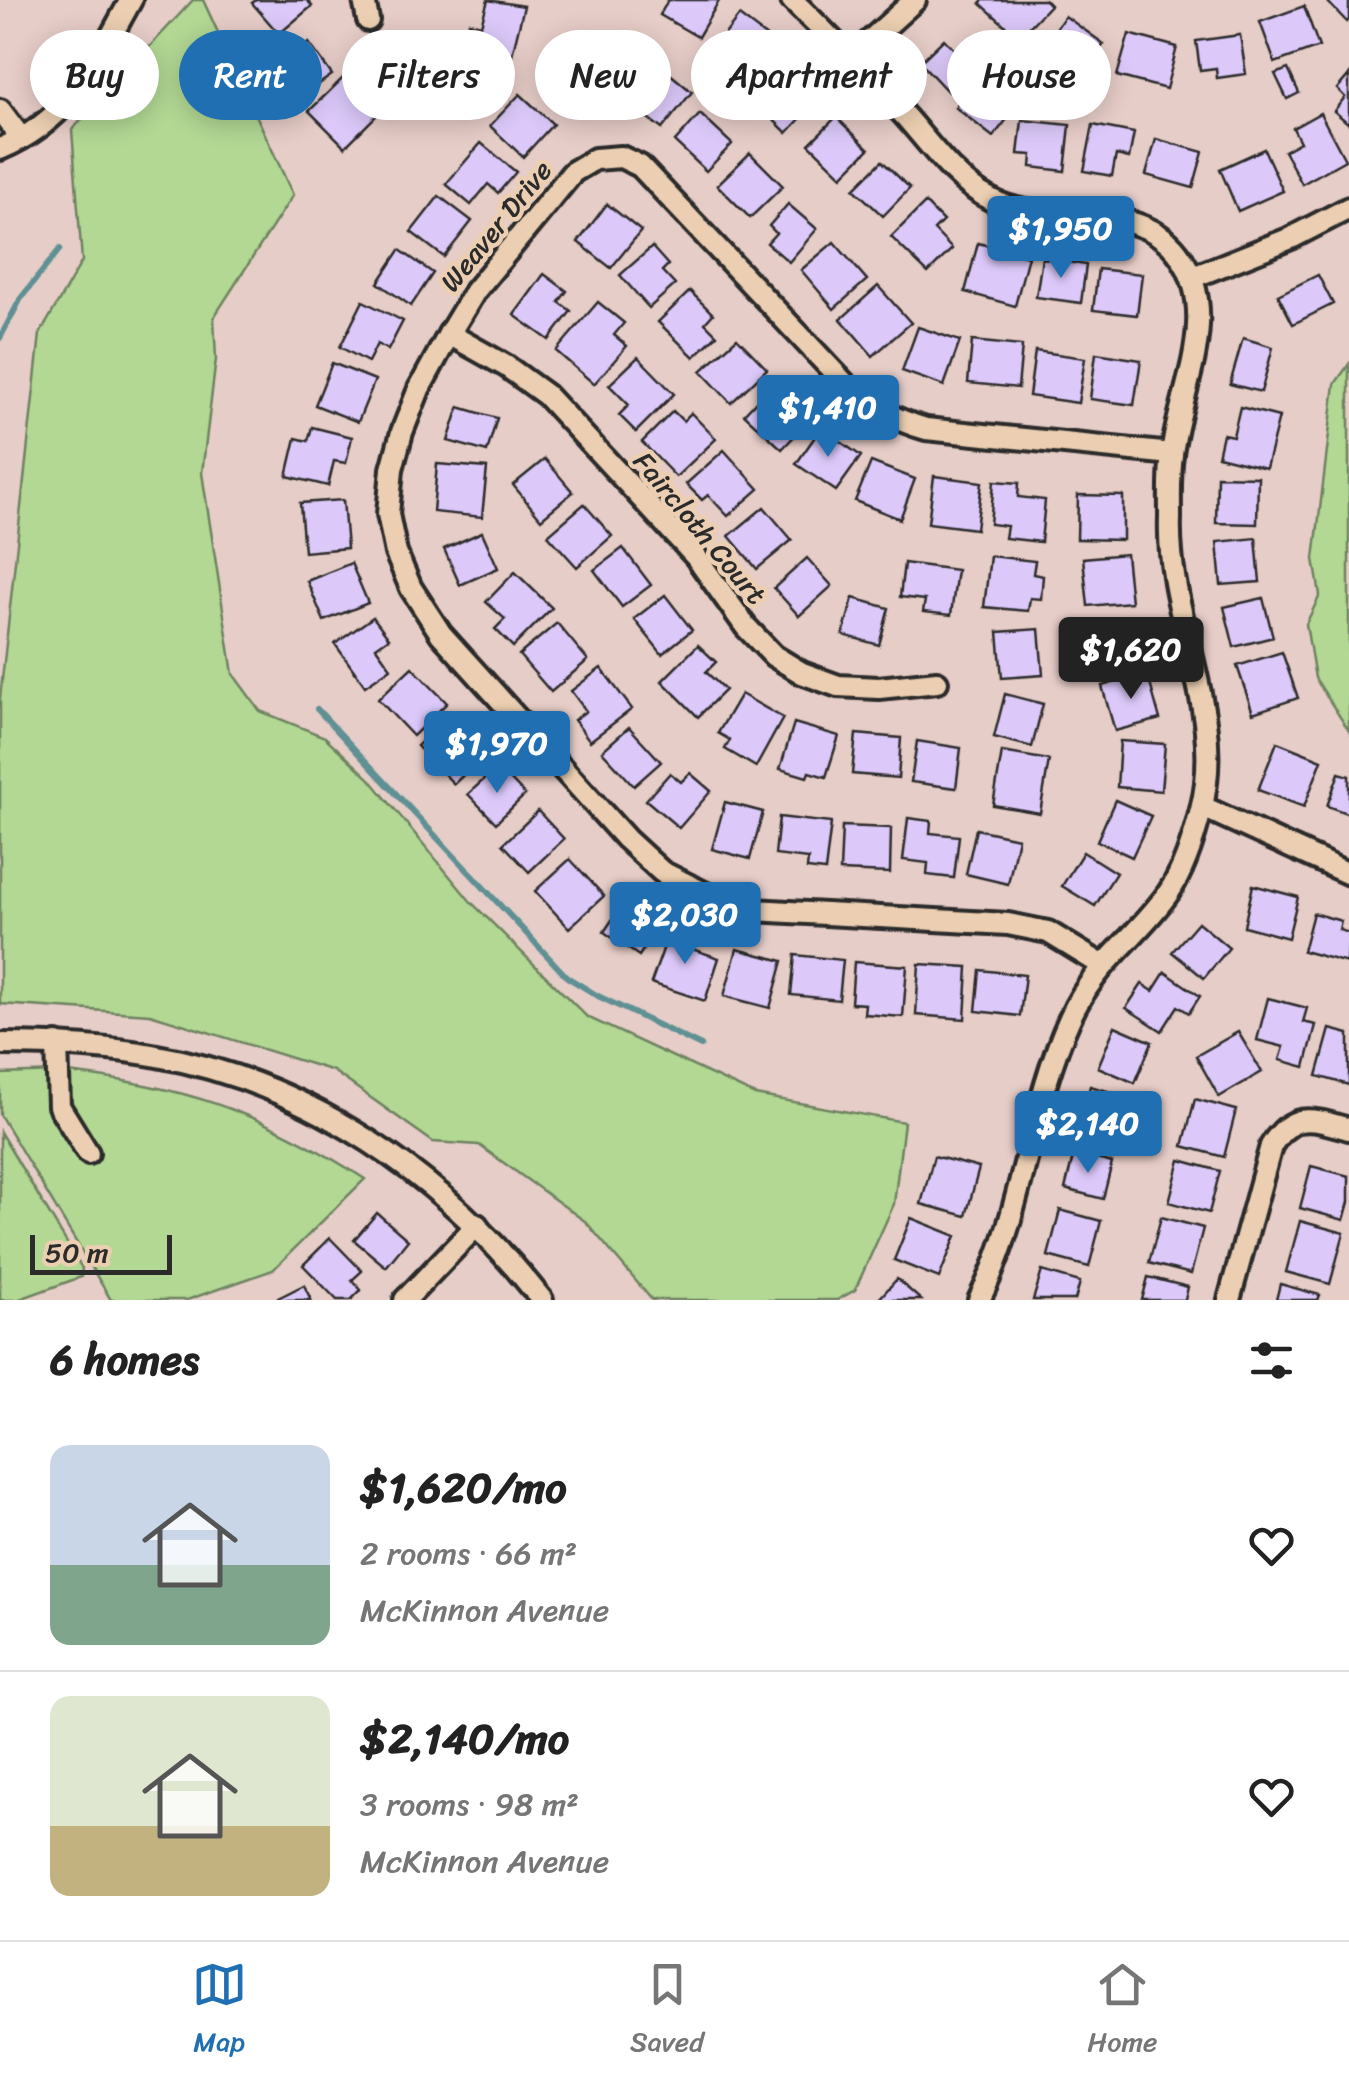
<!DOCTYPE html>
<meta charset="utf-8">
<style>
body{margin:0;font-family:Sriracha,sans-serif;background:#f2f2f2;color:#222;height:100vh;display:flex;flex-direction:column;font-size:38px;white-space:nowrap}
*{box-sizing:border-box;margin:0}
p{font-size:32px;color:#767676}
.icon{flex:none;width:55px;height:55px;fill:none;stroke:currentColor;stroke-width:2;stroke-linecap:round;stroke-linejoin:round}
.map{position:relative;height:1300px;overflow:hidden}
.details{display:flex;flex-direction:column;background:#fff;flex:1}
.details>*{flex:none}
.guide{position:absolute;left:30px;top:30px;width:1290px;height:90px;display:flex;gap:20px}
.scale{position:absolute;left:30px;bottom:25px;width:142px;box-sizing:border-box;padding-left:10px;border:5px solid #2b2b2b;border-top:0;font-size:28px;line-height:35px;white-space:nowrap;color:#2b2b2b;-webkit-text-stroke:8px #eccfb2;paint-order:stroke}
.price{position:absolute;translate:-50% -85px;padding:0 22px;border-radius:10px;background:#1f6fb2;color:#fff;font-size:32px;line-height:65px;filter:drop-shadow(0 2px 5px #0008)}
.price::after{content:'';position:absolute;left:50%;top:60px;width:30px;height:22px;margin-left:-15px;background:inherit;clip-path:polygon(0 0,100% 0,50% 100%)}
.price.selected{background:#222;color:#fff}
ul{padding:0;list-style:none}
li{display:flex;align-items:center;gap:30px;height:250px;padding:0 50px}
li+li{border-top:2px solid #e0e0e0}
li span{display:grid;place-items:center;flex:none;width:280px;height:200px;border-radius:20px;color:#555}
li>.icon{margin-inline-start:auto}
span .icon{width:120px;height:120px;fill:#fffc;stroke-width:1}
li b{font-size:42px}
h2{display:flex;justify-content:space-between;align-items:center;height:120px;padding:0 50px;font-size:42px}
.pill{padding:0 35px;border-radius:45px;background:#fff;box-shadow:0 5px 25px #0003;font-size:35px;line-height:90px}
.pill.selected{background:#1f6fb2;color:#fff}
.dock{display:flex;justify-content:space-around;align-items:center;height:140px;border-top:2px solid #e0e0e0;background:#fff;font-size:28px;color:#767676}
.dock a{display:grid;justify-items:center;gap:5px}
.dock .selected{color:#1f6fb2}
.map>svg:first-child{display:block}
</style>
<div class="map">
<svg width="1349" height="1300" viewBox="0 0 1349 1300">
<rect width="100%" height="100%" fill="#e7cdc8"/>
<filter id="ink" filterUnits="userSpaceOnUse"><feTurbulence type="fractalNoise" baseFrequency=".01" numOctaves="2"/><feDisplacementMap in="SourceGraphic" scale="20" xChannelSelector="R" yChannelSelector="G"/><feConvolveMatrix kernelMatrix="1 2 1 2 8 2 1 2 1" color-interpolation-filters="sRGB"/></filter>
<g filter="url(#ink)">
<g fill="#b2d894" stroke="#6e8260" stroke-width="2.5">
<polygon points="193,0 203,0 293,195 214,317 216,359 202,473 233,674 260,711 325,737 369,778 471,902 587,1017 755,1095 904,1122 894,1204 855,1290 837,1300 652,1300 586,1222 479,1145 433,1142 333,1071 150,1014 0,1004 0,698 40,334 82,261 72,130"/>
<polygon points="1349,364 1349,731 1315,678 1306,624 1320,595 1314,559 1335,384"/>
<path d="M59,1072C183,1085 259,1111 365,1179L273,1270L187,1300H111L0,1115V1074Z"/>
<polygon points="0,1132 82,1268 81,1277 17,1300 0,1300"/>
</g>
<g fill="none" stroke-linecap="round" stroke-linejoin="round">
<g stroke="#5f9094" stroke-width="6">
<polyline points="0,338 21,298 60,249"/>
<polyline points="317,709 567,977 598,996 701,1046"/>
</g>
</g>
<g fill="#dcc9fa" stroke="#2b2b2b" stroke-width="2.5">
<polygon points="256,0 307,0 312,6 279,34 252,3"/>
<polygon points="488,0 524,6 511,59 462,47 469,22 481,25"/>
<polygon points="668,0 717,0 719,1 698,37 660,15"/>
<polygon points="983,0 1045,0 1050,5 1019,38 980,3"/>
<polygon points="1326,0 1349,0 1349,20 1347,22"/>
<polygon points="1304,6 1319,47 1275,63 1260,22"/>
<polygon points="739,16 780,47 754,81 713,50"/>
<polygon points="1065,16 1104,44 1082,73 1062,58 1068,49 1050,37"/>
<polygon points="1129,34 1177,47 1166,89 1117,76"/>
<polygon points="1240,35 1246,74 1217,78 1216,68 1200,70 1196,41"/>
<polygon points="944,39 973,69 948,92 920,62"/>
<polygon points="309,43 332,75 299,98 276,65"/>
<polygon points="431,47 472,75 462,89 474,97 463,113 450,104 441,116 402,89"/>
<polygon points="559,50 613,54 609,106 555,102"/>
<polygon points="652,59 692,92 662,129 644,115 652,105 630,87"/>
<polygon points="793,62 825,92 787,133 755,102"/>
<polygon points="1288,69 1299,93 1287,99 1275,74"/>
<polygon points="981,74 1019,104 993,137 955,107"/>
<polygon points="1349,75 1349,124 1334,111 1345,97 1337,89"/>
<polygon points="343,78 379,113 345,147 309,111"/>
<polygon points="520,94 553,124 523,157 490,126"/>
<polygon points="1320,113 1345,160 1302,184 1284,151 1300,142 1293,128"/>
<polygon points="700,114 732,144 706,171 675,142"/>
<polygon points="836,117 869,149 842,176 809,144"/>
<polygon points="1022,120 1070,125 1065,171 1031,167 1032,155 1018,154"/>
<polygon points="1093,125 1134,133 1129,158 1116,155 1112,176 1084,171"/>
<polygon points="1156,139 1203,152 1193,188 1146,175"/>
<polygon points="481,143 516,172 498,193 488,184 471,205 446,184"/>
<polygon points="1264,149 1283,191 1238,211 1220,169"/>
<polygon points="750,153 783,186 750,218 717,185"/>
<polygon points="882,161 910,188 883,216 854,189"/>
<polygon points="439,196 472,221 444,257 411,232"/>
<polygon points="925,203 943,221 934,230 952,249 928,273 891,237"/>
<polygon points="607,204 641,231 611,268 578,242"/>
<polygon points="788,204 817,229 789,262 767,243 776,233 769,226"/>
<polygon points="834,242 867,280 834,309 801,270"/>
<polygon points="978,243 1028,256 1015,306 965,292"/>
<polygon points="652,247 668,265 662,271 675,285 649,308 620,275"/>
<polygon points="400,250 433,273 411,306 378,283"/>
<polygon points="1042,258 1086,265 1081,303 1036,297"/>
<polygon points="1098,269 1142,274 1137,315 1093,310"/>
<polygon points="544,274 567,291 559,302 571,311 549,340 514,315"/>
<polygon points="1318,275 1333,304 1293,324 1278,295"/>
<polygon points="878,286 911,323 873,356 841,319"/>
<polygon points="690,291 713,314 705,323 717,335 694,357 658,322"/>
<polygon points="363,301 403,321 388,350 377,344 368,362 340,347"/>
<polygon points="598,302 624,323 614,335 627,346 594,384 556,351"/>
<polygon points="918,327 960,341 944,386 902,371"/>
<polygon points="737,338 767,369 731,403 701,371"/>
<polygon points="1243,338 1273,347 1261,392 1230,384"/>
<polygon points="972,341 1022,346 1018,388 968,383"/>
<polygon points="1035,351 1085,358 1078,403 1029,396"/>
<polygon points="1096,353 1141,360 1134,405 1090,399"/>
<polygon points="638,357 674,394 636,432 619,415 629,405 609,385"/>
<polygon points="332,363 375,380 358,422 315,405"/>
<polygon points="775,381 796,401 787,411 803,427 782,449 744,414"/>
<polygon points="459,407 497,418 487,452 448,441"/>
<polygon points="1240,407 1279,417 1266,468 1218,456 1223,434 1233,436"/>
<polygon points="673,411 683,421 691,413 716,439 676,477 642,442"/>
<polygon points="312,427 352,437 346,463 334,461 328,486 287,476 296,438 308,441"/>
<polygon points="821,428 861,456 836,491 796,464"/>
<polygon points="724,450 759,489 728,516 708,495 702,500 686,484"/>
<polygon points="545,459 573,492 541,519 513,485"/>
<polygon points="871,462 915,479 900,519 855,501"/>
<polygon points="437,464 487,468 482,517 433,512"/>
<polygon points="934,476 982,482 976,529 928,523"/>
<polygon points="1217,476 1258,477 1257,524 1216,523"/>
<polygon points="994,481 1019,483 1018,497 1045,500 1041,542 1005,538 1007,526 990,524"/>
<polygon points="1078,495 1123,496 1123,540 1077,539"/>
<polygon points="343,500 347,548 304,552 300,503"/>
<polygon points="584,504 612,536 577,567 548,535"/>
<polygon points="764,507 792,540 757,569 729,536"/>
<polygon points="482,532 498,568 460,585 444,549"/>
<polygon points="1256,538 1260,582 1221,585 1217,542"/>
<polygon points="623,548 651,585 622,607 594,570"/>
<polygon points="1126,554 1131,602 1088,606 1083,558"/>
<polygon points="990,556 1035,561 1033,574 1043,576 1041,599 1030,598 1028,611 984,607"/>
<polygon points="807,558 832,586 799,616 774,588"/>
<polygon points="351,563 368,603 324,621 307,581"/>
<polygon points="904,563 957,570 951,615 923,612 925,600 900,597"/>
<polygon points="515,572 552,608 513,647 495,629 505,619 486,602"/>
<polygon points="665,595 692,630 662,654 634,619"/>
<polygon points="853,598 889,608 879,645 843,635"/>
<polygon points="1263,598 1273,637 1234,647 1224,607"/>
<polygon points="373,617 389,638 376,647 391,668 365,686 335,644"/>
<polygon points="1133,618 1141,658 1101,666 1093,626"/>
<polygon points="557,623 588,660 551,692 519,655"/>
<polygon points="1039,629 1043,675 1002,678 998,632"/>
<polygon points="698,645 716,662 706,672 725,690 698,717 662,681"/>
<polygon points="1282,652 1298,698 1253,713 1237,666"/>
<polygon points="412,667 447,703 413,736 378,699"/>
<polygon points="601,668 632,709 590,741 574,720 586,711 571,691"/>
<polygon points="1147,673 1160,719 1115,731 1102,686"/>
<polygon points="741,694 783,718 756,767 725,749 730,740 718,733"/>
<polygon points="1005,694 1043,704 1032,747 994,737"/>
<polygon points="451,713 471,733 460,743 478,761 454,784 417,746"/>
<polygon points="794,723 839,736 826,777 809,772 807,777 780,769"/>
<polygon points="629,727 661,762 634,786 602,751"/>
<polygon points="856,734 901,738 898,778 852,774"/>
<polygon points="917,741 961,748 956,788 911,782"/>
<polygon points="1120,741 1165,744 1161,791 1117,787"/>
<polygon points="1277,742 1322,760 1304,807 1258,790"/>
<polygon points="1002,752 1049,760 1040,813 993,805"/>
<polygon points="491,773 498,781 505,774 525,795 496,823 468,794"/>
<polygon points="670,773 681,782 690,773 711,791 679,828 646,800"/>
<polygon points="1339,773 1349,776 1349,814 1327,806"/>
<polygon points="1115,800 1151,816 1132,857 1097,841"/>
<polygon points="725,802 763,812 750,859 712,849"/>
<polygon points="538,811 564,839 529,872 503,844"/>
<polygon points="779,817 831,823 825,871 807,869 808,859 775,855"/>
<polygon points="908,818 931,821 930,833 959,836 954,878 927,875 928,863 903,860"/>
<polygon points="842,826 891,828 890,873 840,871"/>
<polygon points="976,829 1018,838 1008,884 966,874"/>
<polygon points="1083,852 1116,873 1095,906 1062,886"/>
<polygon points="570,859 604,896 569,928 535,891"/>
<polygon points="1253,885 1298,897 1288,938 1244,926"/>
<polygon points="624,902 659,926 639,956 604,932"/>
<polygon points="1313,913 1341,921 1339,930 1349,933 1347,963 1303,951"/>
<polygon points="1198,922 1229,948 1204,978 1172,952"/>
<polygon points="671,927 696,936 692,949 719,958 705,1001 651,983"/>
<polygon points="737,949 783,961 770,1008 724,996"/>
<polygon points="795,955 843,960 839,1000 791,995"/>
<polygon points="854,962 907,966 903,1017 864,1014 865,1004 851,1003"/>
<polygon points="919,964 968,967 965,1019 916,1015"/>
<polygon points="980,970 1025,975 1020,1016 976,1011"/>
<polygon points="1165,972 1200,996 1189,1013 1178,1006 1162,1031 1126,1008 1142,984 1153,991"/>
<polygon points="1268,998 1307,1008 1303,1022 1316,1025 1305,1067 1280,1060 1284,1047 1257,1040"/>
<polygon points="1115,1026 1152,1042 1135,1083 1098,1067"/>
<polygon points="1330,1029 1349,1034 1349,1085 1317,1076"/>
<polygon points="1238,1032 1262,1072 1219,1097 1196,1056"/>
<polygon points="1090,1086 1136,1099 1123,1146 1077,1134"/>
<polygon points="1195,1099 1236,1110 1224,1157 1183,1146"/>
<polygon points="1074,1153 1112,1163 1103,1199 1065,1189"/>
<polygon points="934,1156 979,1168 966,1216 921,1204"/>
<polygon points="1180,1160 1220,1171 1209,1213 1169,1202"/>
<polygon points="1311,1166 1349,1176 1349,1202 1344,1220 1300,1208"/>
<polygon points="1060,1210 1101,1221 1089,1267 1048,1256"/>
<polygon points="377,1213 408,1240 386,1267 354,1240"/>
<polygon points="1161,1217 1203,1228 1191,1274 1149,1263"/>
<polygon points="911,1218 956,1236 939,1278 894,1260"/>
<polygon points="1300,1221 1344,1233 1330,1284 1286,1272"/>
<polygon points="330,1238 362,1271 352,1280 361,1290 351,1300 337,1300 303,1265"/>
<polygon points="1042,1271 1080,1282 1075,1300 1033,1300"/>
<polygon points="1148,1277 1188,1287 1185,1300 1142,1300"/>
<polygon points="897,1279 921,1300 878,1300"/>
<polygon points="1280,1284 1320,1295 1318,1300 1276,1300"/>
<polygon points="304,1285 311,1300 274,1300"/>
</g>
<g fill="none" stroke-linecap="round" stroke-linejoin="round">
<defs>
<g id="minor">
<polyline points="364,0 368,20"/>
<path d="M792,0C831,38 868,76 904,115C930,144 955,181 990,199C1046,230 1135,196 1178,253C1223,313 1180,389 1172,454C1169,475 1170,497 1170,518C1166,619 1227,710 1201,810C1194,838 1185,868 1169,892C1137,938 1095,962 1070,1018C1029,1108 1024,1212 979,1300"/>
<polyline points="851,58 915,0"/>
<polyline points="0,110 21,138"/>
<path d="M0,149C72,119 95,64 131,0"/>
<polyline points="1193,277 1291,238 1349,208"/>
<polyline points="449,334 506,366 546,395 696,557 746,627 774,656 802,673 838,686 879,688 937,682"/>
<polyline points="1203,807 1349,874"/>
<path d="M1102,965L1048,932L1008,924L753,910L706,894L662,872L626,839L441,634L411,588L396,553L388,514L392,469L402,432L419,389L449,334L475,291L573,172L595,159L621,157L640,166L848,387C873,408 895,420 926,429L1172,454"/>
<path d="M0,1044C51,1044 101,1046 152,1055C309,1082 445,1177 542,1300"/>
<polyline points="57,1044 59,1106 88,1153"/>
<polyline points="405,1300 477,1225"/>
<path d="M1229,1300L1271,1146C1293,1110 1313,1119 1349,1129"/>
</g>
</defs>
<use href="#minor" stroke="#2b2b2b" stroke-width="28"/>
<use href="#minor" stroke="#eccfb2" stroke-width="20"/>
</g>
</g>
<g text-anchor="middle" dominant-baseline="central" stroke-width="9" stroke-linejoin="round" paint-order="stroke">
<g font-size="28" fill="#2b2b2b" stroke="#eccfb2">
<text transform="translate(496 226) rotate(-51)">Weaver Drive</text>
<text transform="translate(700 528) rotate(50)">Faircloth Court</text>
</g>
</g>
</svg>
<div class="scale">50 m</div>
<b class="price" style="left:1061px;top:281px">$1,950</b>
<b class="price" style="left:828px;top:460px">$1,410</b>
<b class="price selected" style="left:1131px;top:702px">$1,620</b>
<b class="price" style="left:497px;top:796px">$1,970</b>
<b class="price" style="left:685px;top:967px">$2,030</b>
<b class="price" style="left:1088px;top:1176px">$2,140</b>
<div class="guide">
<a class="pill">Buy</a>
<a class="pill selected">Rent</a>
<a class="pill">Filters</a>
<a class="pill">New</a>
<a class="pill">Apartment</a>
<a class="pill">House</a>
</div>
</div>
<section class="details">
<h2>6 homes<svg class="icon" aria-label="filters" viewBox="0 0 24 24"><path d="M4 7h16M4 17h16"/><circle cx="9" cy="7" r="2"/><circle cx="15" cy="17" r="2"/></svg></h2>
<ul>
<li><span style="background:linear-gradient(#c9d6e8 60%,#7fa58c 0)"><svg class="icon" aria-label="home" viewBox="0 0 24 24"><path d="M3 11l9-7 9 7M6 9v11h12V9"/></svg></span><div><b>$1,620/mo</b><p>2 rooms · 66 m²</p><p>McKinnon Avenue</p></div><svg class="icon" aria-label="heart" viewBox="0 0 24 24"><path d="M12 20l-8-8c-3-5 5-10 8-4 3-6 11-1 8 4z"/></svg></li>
<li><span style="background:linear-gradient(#dfe7d0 65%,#c2b280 0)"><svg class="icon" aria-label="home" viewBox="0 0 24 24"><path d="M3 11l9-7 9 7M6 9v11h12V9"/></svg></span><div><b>$2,140/mo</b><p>3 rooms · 98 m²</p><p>McKinnon Avenue</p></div><svg class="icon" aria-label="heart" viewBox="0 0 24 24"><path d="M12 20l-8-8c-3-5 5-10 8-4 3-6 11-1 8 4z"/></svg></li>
</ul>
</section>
<nav class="dock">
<a class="selected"><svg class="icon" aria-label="map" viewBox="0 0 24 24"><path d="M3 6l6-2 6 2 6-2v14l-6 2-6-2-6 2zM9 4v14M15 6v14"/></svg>Map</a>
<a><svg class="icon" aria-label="saved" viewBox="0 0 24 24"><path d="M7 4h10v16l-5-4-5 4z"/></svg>Saved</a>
<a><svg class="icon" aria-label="home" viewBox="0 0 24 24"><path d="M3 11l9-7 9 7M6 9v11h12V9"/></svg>Home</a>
</nav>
